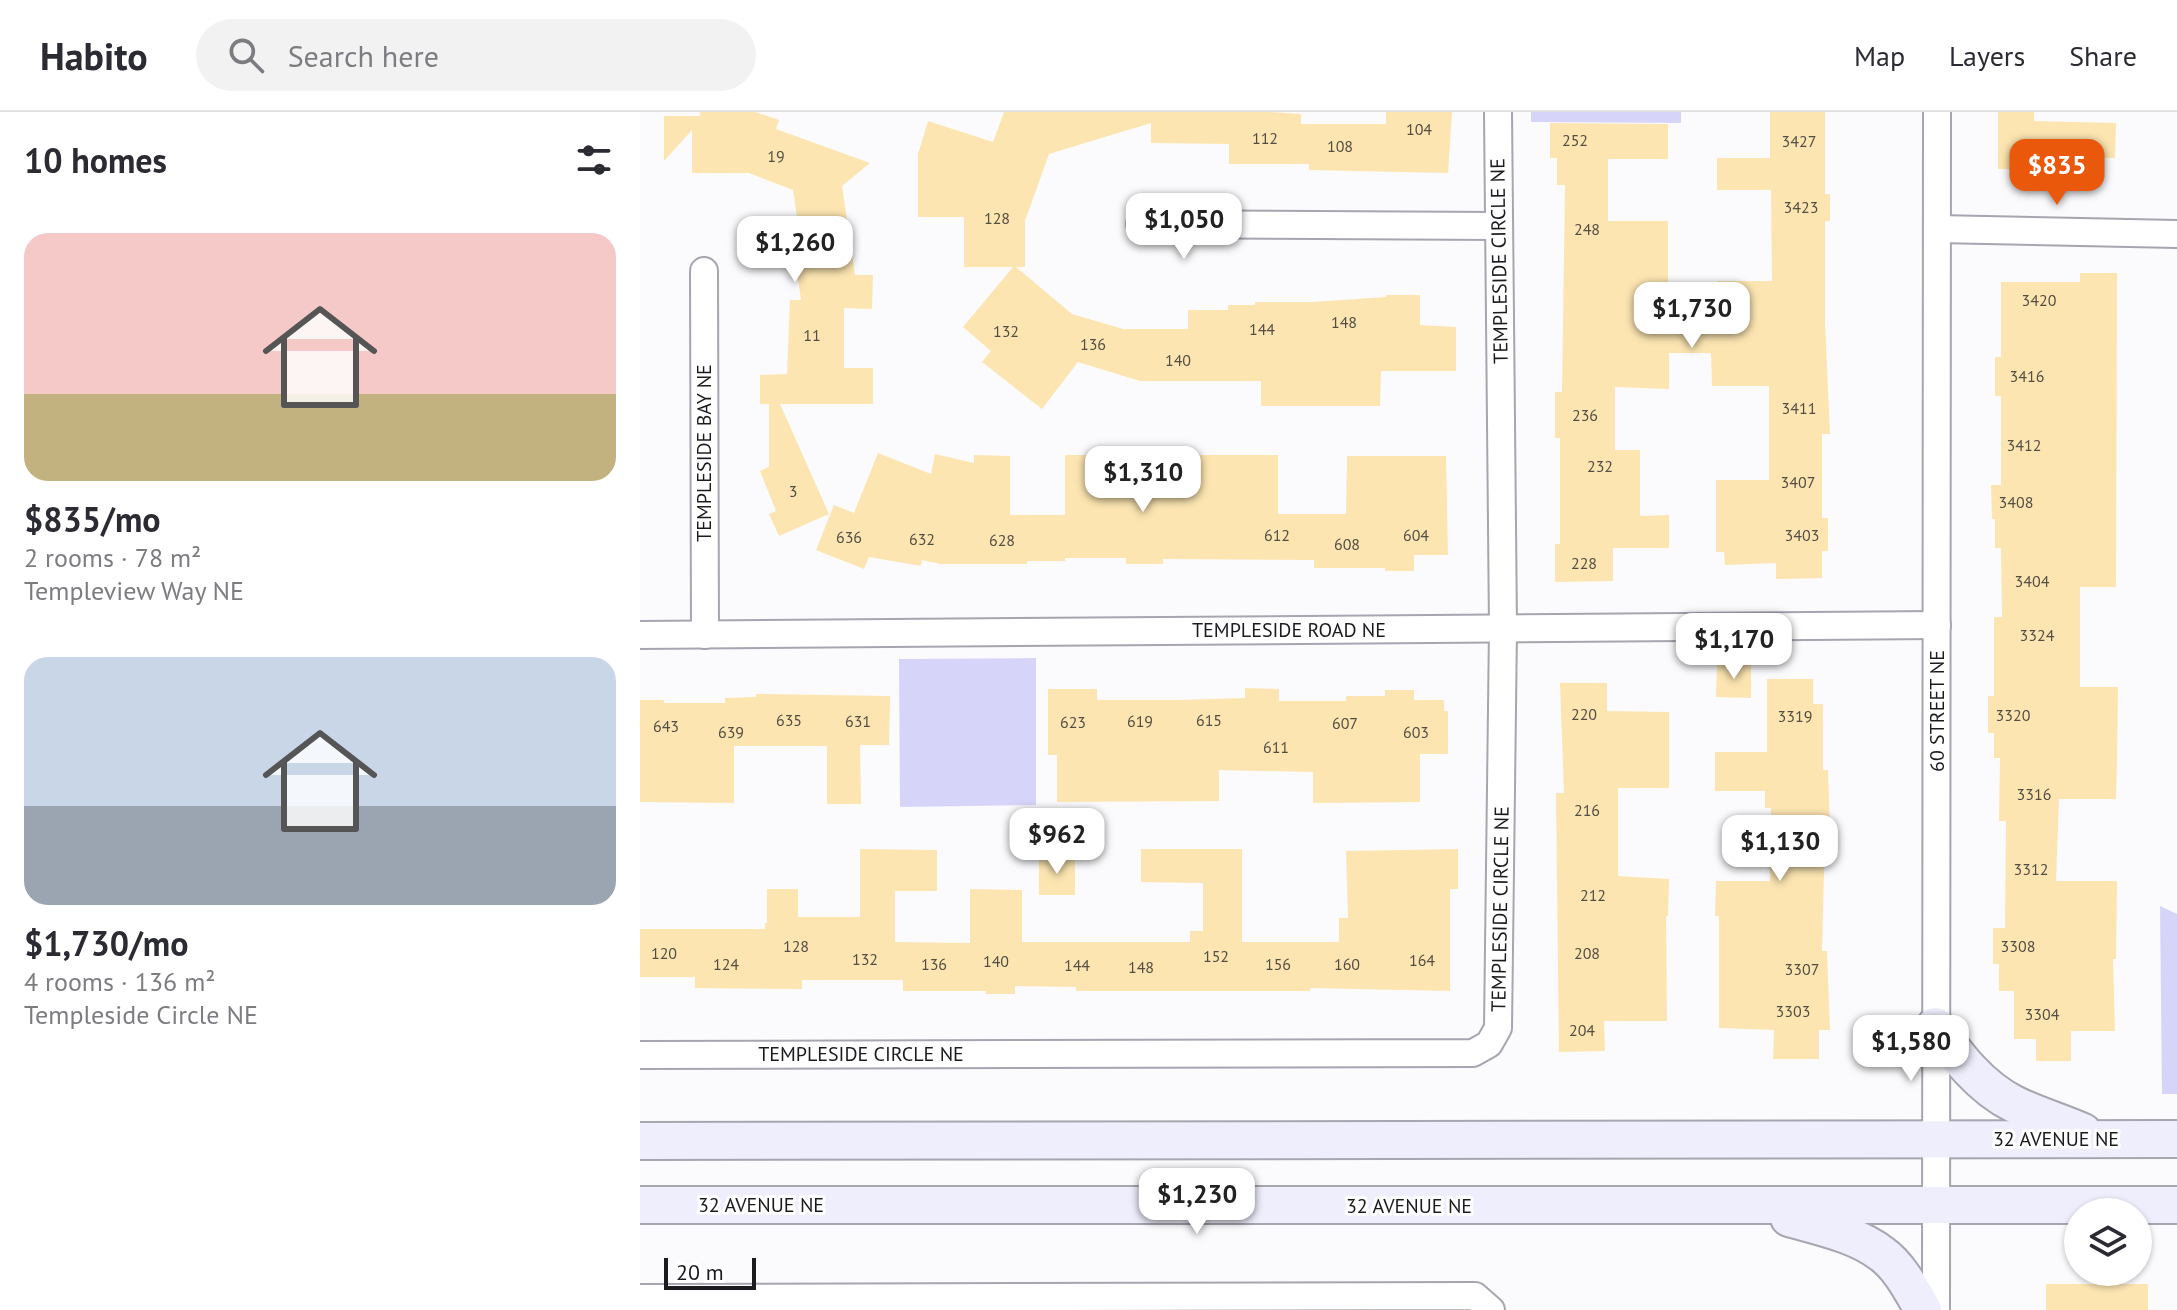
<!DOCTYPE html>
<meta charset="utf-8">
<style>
body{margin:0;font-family:"PT Sans",sans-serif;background:#f2f2f3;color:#2b2b33;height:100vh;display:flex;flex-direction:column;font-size:30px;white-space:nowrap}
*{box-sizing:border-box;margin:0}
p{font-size:26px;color:#7c7c81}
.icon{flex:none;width:44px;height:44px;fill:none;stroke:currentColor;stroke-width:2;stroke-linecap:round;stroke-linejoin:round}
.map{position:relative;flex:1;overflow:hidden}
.side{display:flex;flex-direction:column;background:#fff;width:640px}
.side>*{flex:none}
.controls{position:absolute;left:1424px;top:1086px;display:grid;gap:16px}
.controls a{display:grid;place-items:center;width:88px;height:88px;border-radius:50%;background:#fff;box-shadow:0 2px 6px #0004;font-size:40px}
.scale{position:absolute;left:24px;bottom:20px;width:92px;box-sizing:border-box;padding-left:8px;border:4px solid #1b1b1f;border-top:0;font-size:22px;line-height:28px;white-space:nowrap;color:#1b1b1f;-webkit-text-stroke:6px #fff;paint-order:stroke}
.price{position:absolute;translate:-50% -68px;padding:0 18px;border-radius:16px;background:#fff;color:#222;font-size:26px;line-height:52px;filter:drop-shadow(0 2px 4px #0008)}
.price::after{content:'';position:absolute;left:50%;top:48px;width:24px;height:18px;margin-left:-12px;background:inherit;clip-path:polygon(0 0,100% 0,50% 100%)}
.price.active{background:#ea580c;color:#fff}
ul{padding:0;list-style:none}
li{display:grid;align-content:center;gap:16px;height:424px;padding:0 24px}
li span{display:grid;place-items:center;height:248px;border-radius:24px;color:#555}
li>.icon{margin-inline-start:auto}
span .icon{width:144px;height:144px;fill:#fffc;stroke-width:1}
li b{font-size:34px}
h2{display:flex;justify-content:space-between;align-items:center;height:96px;padding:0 24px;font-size:34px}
header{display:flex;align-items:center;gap:48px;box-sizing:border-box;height:112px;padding:0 40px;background:#fff;border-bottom:2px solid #e1e1e2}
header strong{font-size:38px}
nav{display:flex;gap:44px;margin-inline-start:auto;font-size:28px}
.search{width:560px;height:72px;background:#f2f2f3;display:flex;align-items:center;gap:20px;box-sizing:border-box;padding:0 28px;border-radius:44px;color:#7c7c81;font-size:30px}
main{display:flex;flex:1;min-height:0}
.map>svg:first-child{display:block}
</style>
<header>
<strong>Habito</strong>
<div class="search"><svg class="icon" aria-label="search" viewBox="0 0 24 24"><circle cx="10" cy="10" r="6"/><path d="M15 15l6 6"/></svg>Search here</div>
<nav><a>Map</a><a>Layers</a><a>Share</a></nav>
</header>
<main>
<section class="side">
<h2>10 homes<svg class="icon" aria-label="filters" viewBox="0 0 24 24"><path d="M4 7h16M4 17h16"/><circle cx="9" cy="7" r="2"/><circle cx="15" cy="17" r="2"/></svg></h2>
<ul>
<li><span style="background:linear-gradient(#f6c9c9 65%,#c2b280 0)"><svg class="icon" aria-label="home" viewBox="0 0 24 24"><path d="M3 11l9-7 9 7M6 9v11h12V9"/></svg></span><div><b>$835/mo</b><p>2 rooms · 78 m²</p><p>Templeview Way NE</p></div></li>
<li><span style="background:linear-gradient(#c9d6e8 60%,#9aa5b1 0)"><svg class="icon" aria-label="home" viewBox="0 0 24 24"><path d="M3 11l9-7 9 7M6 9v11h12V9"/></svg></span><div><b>$1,730/mo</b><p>4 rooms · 136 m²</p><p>Templeside Circle NE</p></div></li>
</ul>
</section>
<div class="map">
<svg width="1537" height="1198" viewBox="0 0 1537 1198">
<rect width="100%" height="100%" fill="#fbfbfd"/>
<g fill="#d6d5f9">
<polygon points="891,0 1041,0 1041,11 891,10"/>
<polygon points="396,546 396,693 260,695 259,547"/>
<polygon points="1520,794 1537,802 1537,982 1522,982"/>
</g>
<g fill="#fce5b1">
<polygon points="60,0 115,0 139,8 136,17 230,51 202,74 215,163 233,163 232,197 204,196 204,256 233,256 233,292 140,292 189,402 139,424 129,402 136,399 120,359 129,355 129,292 120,292 120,263 147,262 150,188 161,188 152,126 160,125 153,78 109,61 52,61 52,18 24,49 24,4 60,4"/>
<polygon points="364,0 629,0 661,2 661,12 746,12 746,0 812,0 808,61 669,58 669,52 589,52 589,32 511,31 511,11 409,42 385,109 385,155 376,155 432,202 483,217 548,217 548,198 588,198 588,193 615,193 615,190 673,190 746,185 746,183 780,183 780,213 816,215 816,259 741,259 740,294 621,294 621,269 500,269 438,250 402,297 342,250 351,239 323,215 373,155 324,155 324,105 278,105 278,42 288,9 353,30"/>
<polygon points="1130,0 1185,0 1185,82 1190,82 1190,109 1185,109 1185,210 1190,322 1182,322 1182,406 1188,406 1188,439 1182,439 1182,466 1136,467 1136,451 1085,453 1084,440 1076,440 1076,368 1129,368 1129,274 1072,274 1071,241 1029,241 1029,277 975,275 975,338 1000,338 1000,404 1029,403 1029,436 973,436 973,469 915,470 915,432 920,432 920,326 915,326 915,280 922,280 925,73 917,73 917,46 910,46 910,11 1028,12 1028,47 968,47 968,109 1028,109 1028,171 1077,172 1077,169 1132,169 1131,78 1077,78 1077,46 1130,46"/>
<polygon points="1358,0 1394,0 1394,9 1476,11 1475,46 1423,45 1423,71 1379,71 1379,57 1358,57"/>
<polygon points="1440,161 1477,161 1476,475 1440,475 1440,575 1478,575 1477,650 1476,687 1419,687 1416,769 1477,769 1476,847 1473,847 1475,919 1431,919 1431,949 1396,949 1396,927 1374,927 1374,879 1359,879 1359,852 1353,852 1353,816 1365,816 1366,709 1359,709 1360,646 1354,646 1354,621 1348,621 1348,584 1354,584 1354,505 1362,505 1361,436 1355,436 1355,407 1352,407 1351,373 1361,373 1361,284 1355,284 1355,245 1361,245 1361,170 1440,170"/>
<polygon points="238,341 291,362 295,342 334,351 334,343 370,344 370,403 425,403 425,343 638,343 638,402 706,402 707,344 806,344 808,443 774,443 774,459 745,459 745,456 674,456 674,448 523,447 523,452 486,452 486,446 425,446 425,449 387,449 387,452 300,452 282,448 281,454 229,445 224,457 176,438 194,393 214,401"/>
<polygon points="1077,552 1111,552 1111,586 1076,585"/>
<polygon points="1127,567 1173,567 1173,592 1183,592 1183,658 1188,658 1190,722 1185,722 1182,839 1187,839 1190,918 1179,918 1179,947 1133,947 1134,918 1079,916 1079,804 1075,804 1076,769 1130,769 1131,696 1125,696 1125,679 1075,679 1075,640 1127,640"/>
<polygon points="920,571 967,571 967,599 1029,600 1029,676 978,676 978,764 1029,767 1028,804 1026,804 1027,909 964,909 965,939 919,940 916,681 924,681"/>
<polygon points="605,576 639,577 639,589 706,589 706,584 745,584 745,578 774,578 774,588 804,588 804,599 808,599 808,642 780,642 780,690 673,691 673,660 579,658 579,689 417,690 417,643 408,643 408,577 457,577 457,588 539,588 605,586"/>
<polygon points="116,582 250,584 249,633 220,633 221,692 187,692 187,634 94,634 94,691 0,690 0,588 24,588 24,591 85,591 85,586 116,585"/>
<polygon points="220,737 297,738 297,779 255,779 255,830 330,831 330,777 382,778 382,830 550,830 550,819 563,819 563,771 501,770 501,737 602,737 602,830 699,830 699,806 708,806 706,739 818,737 818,777 810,777 810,879 670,876 670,879 436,879 436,875 375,874 375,882 346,882 346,879 263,879 263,868 162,868 162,877 55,876 55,865 0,865 0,817 125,817 125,811 127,811 127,777 158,777 158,805 220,805"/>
<rect x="399" y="745" width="36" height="38"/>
<rect x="1406" y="1172" width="102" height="26"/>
</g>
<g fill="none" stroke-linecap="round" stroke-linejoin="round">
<defs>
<g id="minor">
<polyline points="500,112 858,114"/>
<polyline points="1297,117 1537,122"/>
<polyline points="64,159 65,523"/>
<polyline points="0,523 1297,513"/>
<polyline points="0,943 833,941 849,932 858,916 863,516 858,0"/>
<polyline points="0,1186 835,1184 851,1198"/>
<polyline points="1296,1198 1297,0"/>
</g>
<g id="secondary">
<path d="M1295,914C1317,944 1340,975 1374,992C1396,1003 1421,1010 1443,1020"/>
<polyline points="0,1029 1537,1027"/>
<polyline points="0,1093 1537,1093"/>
<path d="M1149,1106C1180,1115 1216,1122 1242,1142C1260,1155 1272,1179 1283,1198"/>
</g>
</defs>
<use href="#minor" stroke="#a6a5b0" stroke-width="30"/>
<use href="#secondary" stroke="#a6a5b0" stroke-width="40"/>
<use href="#minor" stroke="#fff" stroke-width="26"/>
<use href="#secondary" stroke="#eeeefd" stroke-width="36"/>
</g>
<g text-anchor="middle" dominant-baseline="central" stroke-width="6" stroke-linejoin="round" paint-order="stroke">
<g font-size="16" fill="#534e44">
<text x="779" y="17">104</text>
<text x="625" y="26">112</text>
<text x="935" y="28">252</text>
<text x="1159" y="29">3427</text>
<text x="700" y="34">108</text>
<text x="136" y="44">19</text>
<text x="1161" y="95">3423</text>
<text x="357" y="106">128</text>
<text x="947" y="117">248</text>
<text x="1399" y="188">3420</text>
<text x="704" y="210">148</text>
<text x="622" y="217">144</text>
<text x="366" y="219">132</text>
<text x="172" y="223">11</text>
<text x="453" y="232">136</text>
<text x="538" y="248">140</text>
<text x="1387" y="264">3416</text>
<text x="1159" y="296">3411</text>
<text x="945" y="303">236</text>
<text x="1384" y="333">3412</text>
<text x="960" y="354">232</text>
<text x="1158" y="370">3407</text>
<text x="153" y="379">3</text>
<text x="1376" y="390">3408</text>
<text x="637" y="423">612</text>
<text x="776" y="423">604</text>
<text x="1162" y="423">3403</text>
<text x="209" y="425">636</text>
<text x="282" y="427">632</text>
<text x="362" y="428">628</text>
<text x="707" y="432">608</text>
<text x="944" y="451">228</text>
<text x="1392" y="469">3404</text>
<text x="1397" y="523">3324</text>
<text x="944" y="602">220</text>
<text x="1373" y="603">3320</text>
<text x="1155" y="604">3319</text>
<text x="149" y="608">635</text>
<text x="569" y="608">615</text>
<text x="218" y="609">631</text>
<text x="500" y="609">619</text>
<text x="433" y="610">623</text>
<text x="705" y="611">607</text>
<text x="26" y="614">643</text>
<text x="91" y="620">639</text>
<text x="776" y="620">603</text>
<text x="636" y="635">611</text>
<text x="1394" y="682">3316</text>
<text x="947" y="698">216</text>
<text x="1391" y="757">3312</text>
<text x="953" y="783">212</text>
<text x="156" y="834">128</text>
<text x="1378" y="834">3308</text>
<text x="24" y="841">120</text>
<text x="947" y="841">208</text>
<text x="576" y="844">152</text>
<text x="225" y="847">132</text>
<text x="782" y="848">164</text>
<text x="356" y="849">140</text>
<text x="86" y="852">124</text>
<text x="294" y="852">136</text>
<text x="638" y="852">156</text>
<text x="707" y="852">160</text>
<text x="437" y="853">144</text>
<text x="501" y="855">148</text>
<text x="1162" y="857">3307</text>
<text x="1153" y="899">3303</text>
<text x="1402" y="902">3304</text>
<text x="942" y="918">204</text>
</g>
<g font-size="20" fill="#1b1b1f" stroke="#fff">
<text transform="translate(859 149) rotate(-91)">TEMPLESIDE CIRCLE NE</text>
<text transform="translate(64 341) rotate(-90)">TEMPLESIDE BAY NE</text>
<text x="649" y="518">TEMPLESIDE ROAD NE</text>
<text transform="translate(1297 599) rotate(-90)">60 STREET NE</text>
<text transform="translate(860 797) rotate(-89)">TEMPLESIDE CIRCLE NE</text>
<text x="221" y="942">TEMPLESIDE CIRCLE NE</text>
<text x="1416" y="1027">32 AVENUE NE</text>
<text x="121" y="1093">32 AVENUE NE</text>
<text x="769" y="1094">32 AVENUE NE</text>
</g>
</g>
</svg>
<div class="controls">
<a><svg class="icon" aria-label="layers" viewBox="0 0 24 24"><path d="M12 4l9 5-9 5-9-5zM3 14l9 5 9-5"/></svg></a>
</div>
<div class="scale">20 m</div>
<b class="price active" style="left:1417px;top:95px">$835</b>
<b class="price" style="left:544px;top:149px">$1,050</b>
<b class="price" style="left:155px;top:172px">$1,260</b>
<b class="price" style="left:1052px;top:238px">$1,730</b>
<b class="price" style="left:503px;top:402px">$1,310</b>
<b class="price" style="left:1094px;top:569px">$1,170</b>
<b class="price" style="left:417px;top:764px">$962</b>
<b class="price" style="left:1140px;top:771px">$1,130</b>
<b class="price" style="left:1271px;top:971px">$1,580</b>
<b class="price" style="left:557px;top:1124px">$1,230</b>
</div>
</main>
